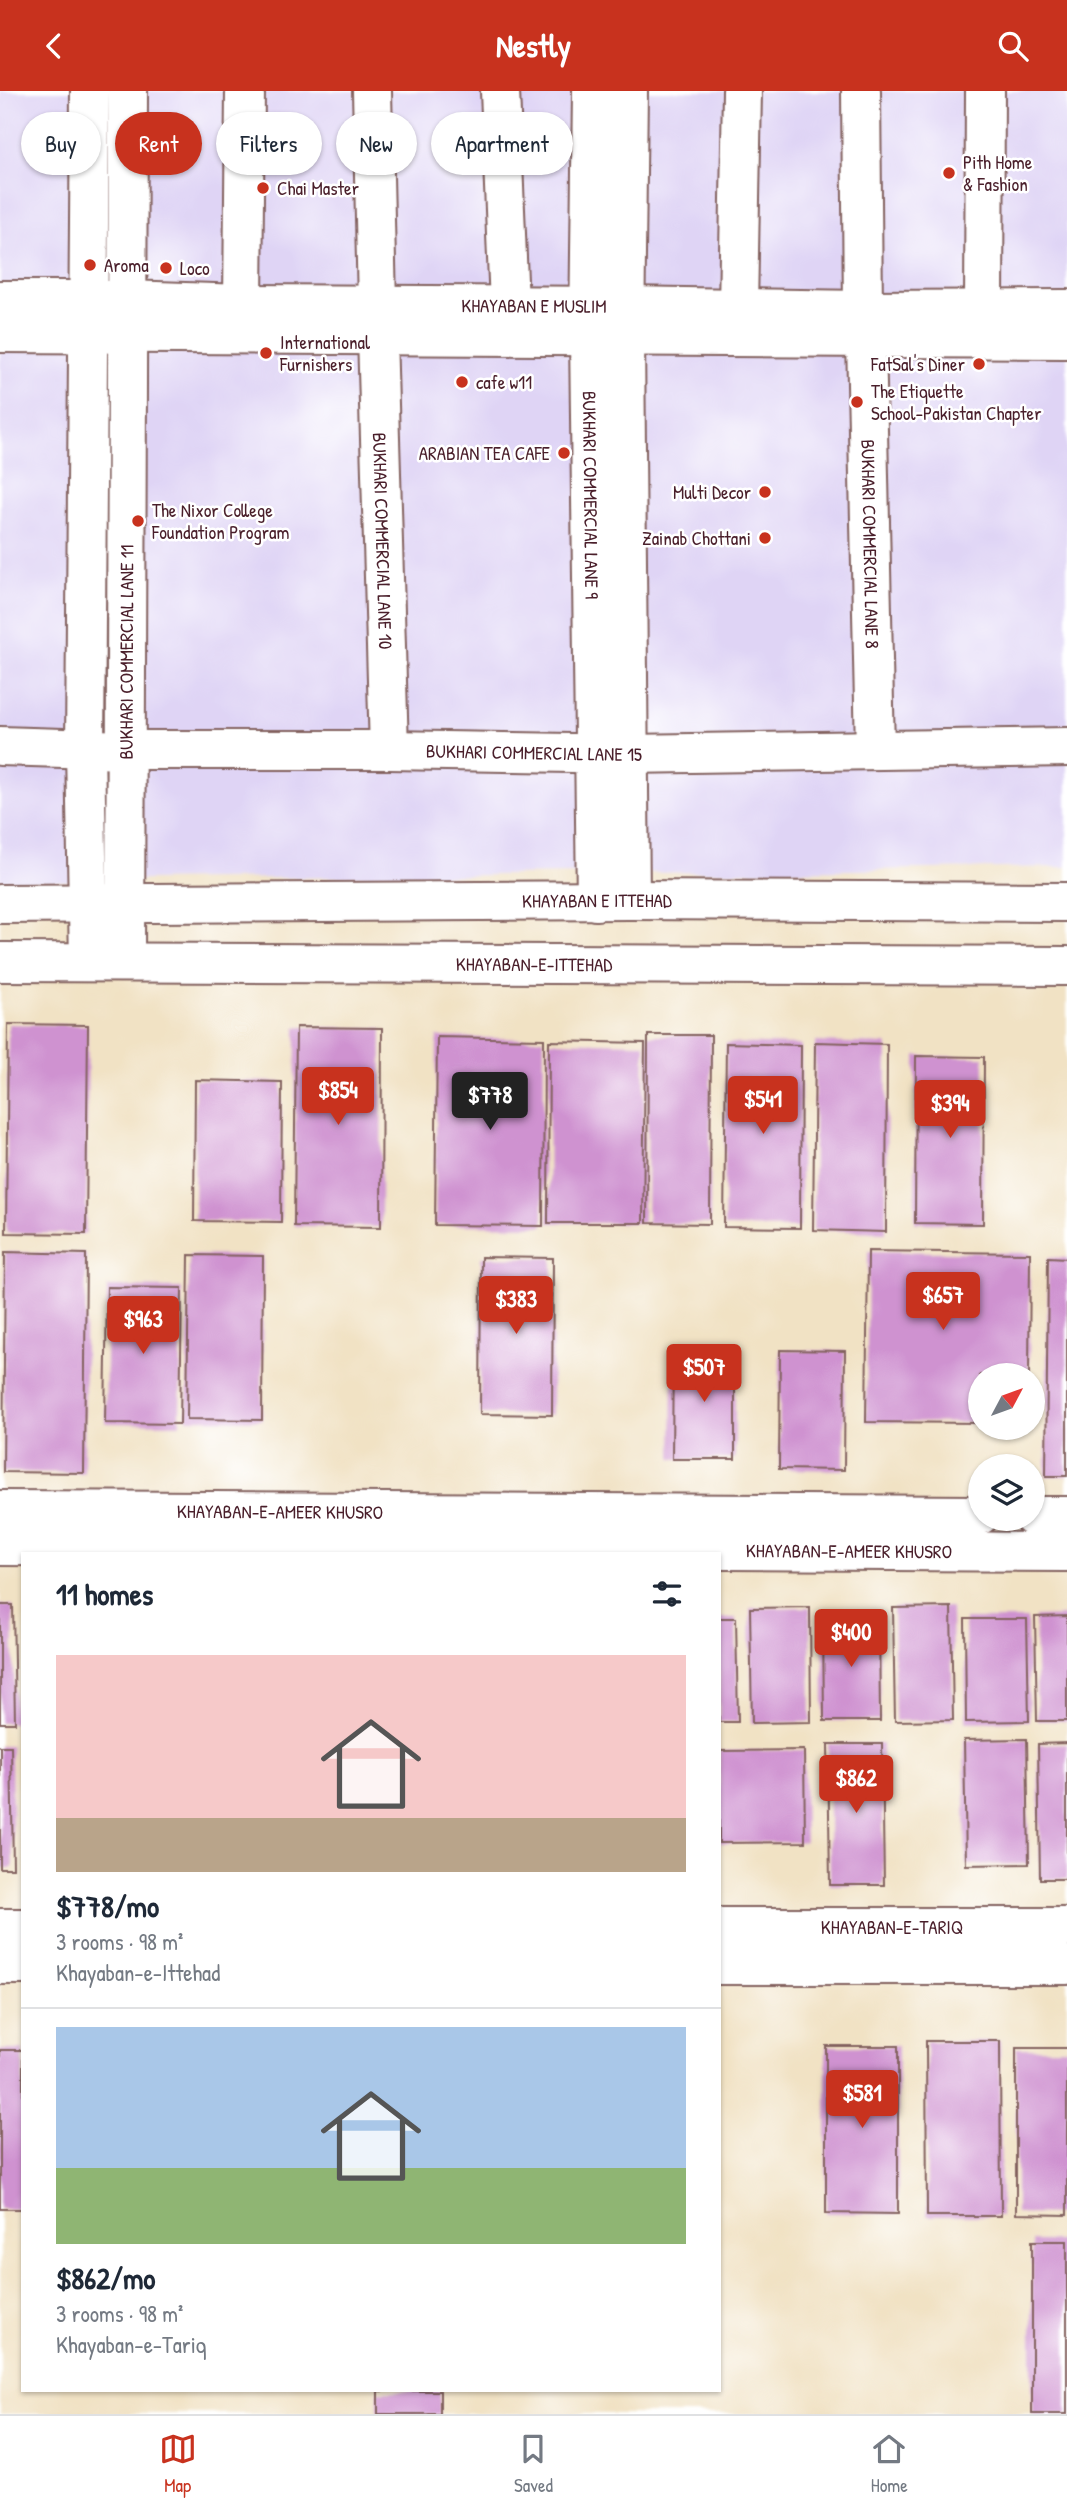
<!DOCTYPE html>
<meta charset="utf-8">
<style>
body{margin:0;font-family:"Patrick Hand",sans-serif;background:#f2f2f3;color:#1f2937;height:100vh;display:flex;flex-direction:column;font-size:26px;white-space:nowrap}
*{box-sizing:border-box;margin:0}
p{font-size:23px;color:#747a83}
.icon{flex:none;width:38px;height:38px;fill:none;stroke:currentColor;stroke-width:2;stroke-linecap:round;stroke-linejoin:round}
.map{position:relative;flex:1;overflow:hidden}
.drawer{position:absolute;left:21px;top:1461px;width:700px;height:840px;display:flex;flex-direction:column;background:#fff;border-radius:0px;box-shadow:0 2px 5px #0004}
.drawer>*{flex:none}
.banner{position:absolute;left:21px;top:21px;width:700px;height:63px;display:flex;gap:14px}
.needle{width:46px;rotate:49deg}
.fabs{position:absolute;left:968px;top:1272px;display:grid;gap:14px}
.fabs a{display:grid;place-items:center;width:77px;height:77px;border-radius:50%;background:#fff;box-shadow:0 2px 5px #0004;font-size:35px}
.price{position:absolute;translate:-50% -60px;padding:0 16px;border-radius:7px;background:#c8321e;color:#fff;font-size:23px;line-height:46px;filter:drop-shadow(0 2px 4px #0008)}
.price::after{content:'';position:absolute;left:50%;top:42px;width:21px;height:16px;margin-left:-10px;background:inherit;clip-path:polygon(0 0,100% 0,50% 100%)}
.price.active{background:#222;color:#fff}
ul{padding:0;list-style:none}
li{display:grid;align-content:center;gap:14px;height:371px;padding:0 35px}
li+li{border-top:2px solid #e0e1e3}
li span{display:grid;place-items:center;height:217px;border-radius:0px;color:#555}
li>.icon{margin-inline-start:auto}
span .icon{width:126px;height:126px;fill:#fffc;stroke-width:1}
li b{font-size:30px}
h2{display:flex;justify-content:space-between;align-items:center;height:84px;padding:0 35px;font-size:30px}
.pill{padding:0 24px;border-radius:32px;background:#fff;box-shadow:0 2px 5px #0004;font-size:24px;line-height:63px}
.pill.active{background:#c8321e;color:#fff}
header{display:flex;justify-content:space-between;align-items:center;height:91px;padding:0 35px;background:#c8321e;color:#fff;font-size:32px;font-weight:700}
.menu{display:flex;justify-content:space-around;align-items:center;height:98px;border-top:2px solid #e0e1e3;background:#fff;font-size:19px;color:#747a83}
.menu a{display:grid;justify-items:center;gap:4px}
.menu .active{color:#c8321e}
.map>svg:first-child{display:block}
</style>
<header><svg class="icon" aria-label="back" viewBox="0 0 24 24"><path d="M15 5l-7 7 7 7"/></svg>Nestly<svg class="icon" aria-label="search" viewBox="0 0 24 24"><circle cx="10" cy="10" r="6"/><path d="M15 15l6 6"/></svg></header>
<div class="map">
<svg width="1067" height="2323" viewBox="0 0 1067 2323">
<rect width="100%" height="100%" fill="#fff"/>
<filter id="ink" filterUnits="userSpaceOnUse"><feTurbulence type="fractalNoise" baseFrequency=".0143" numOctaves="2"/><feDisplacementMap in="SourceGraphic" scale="14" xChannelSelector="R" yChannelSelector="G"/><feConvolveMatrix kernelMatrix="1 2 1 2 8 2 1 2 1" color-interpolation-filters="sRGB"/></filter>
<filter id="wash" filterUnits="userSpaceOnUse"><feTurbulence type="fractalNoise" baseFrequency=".00686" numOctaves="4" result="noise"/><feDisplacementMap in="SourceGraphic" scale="28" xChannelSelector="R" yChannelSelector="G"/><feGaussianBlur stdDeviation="1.57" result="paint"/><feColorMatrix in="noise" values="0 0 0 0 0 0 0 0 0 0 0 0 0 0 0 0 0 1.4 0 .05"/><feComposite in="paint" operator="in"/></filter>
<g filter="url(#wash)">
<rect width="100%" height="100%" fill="#f1e2c4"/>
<polygon fill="#dfd4f5" points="0,0 1067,0 1067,776 0,791"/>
<g id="blocks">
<g fill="#cf92d0">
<polygon points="8,933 88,934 86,1143 6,1142"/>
<polygon points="296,936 382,937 381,1136 294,1135"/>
<polygon points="648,944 711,944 710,1133 647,1132"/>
<polygon points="437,946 544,948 543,1135 435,1134"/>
<polygon points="549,950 645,952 643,1132 548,1132"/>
<polygon points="815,951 887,953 886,1141 813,1139"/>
<polygon points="726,952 801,954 800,1137 724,1136"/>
<polygon points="916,965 984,966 983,1133 915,1132"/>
<polygon points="195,989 282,991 281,1131 194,1130"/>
<polygon points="868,1160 1030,1162 1029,1284 980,1284 980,1332 866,1331"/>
<polygon points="5,1161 86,1163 84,1382 3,1381"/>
<polygon points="189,1164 263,1165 262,1329 187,1328"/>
<polygon points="481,1166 553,1167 552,1324 480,1323"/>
<polygon points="1048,1166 1067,1167 1067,1385 1046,1385"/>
<polygon points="107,1196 182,1197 180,1333 105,1332"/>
<polygon points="673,1257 735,1258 735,1368 672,1368"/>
<polygon points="780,1259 845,1260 844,1379 779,1378"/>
<polygon points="0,1514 13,1514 15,1632 0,1632"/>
<polygon points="810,1516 811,1631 752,1632 750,1517"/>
<polygon points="951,1516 953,1629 895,1630 893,1517"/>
<polygon points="1067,1525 1067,1630 1037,1630 1035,1526"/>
<polygon points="719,1527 736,1527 738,1631 719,1631"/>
<polygon points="823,1527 879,1527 880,1630 824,1630"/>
<polygon points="965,1528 1027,1528 1029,1630 966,1631"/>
<polygon points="1027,1648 1029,1773 966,1774 964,1649"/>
<polygon points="1067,1652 1067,1788 1040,1788 1038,1653"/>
<polygon points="828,1653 882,1653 884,1794 830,1794"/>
<polygon points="0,1655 11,1655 13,1777 0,1777"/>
<polygon points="804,1659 805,1751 719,1752 719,1660"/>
<polygon points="926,1950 1000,1950 1001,2125 927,2125"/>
<polygon points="826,1955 898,1955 898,2123 826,2122"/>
<polygon points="1016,1957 1067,1957 1067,2124 1016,2123"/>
<rect x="0" y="1959" width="23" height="159"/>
<rect x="1032" y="2150" width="35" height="173"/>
<rect x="378" y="2300" width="62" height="23"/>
</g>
</g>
</g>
<g filter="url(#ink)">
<use href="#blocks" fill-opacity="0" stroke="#846361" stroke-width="2"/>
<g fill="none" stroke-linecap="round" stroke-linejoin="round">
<defs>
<g id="minor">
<polyline points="372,0 377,213"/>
<polyline points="500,0 509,214"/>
<path id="s1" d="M592,0L589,244L596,810"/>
<polyline points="628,0 625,245 630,809"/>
<polyline points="861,0 863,219"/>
<path id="s2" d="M0,209H127L243,213L626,215L863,219L1067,218"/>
<polyline points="243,213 245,0"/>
<polyline points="738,217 742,0"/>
<polyline points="984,219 985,0"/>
<polyline points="0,242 1067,248"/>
<path id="s3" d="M377,244L389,659"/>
<path id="s4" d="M866,248L875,659"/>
<path id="s5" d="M0,655L126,659H389L628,663L1067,656"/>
<polyline points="89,871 85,658 90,0"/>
<path id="s6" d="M125,871L128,0"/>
<path id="s7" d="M0,1419L980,1424"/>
<polyline points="1032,1425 1067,1425"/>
<path id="s8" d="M0,1455L1067,1461"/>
<path id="s9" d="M719,1836H1067"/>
<polyline points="0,1837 23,1837"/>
<polyline points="0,1874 23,1874"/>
<polyline points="719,1874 1067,1874"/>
</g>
<g id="major">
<path id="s10" d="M0,813L630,809L1067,811"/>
<path id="s11" d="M0,871L1067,875"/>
</g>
</defs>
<use href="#minor" stroke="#846361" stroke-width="42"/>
<use href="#major" stroke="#846361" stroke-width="42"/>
<use href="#minor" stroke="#fff" stroke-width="38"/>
<use href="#major" stroke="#fff" stroke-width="38"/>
</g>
</g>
<g fill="#c8321e" stroke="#fff" stroke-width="2.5">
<circle cx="949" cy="82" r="7"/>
<circle cx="263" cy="97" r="7"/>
<circle cx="90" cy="174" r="7"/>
<circle cx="166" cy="177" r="7"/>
<circle cx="266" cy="262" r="7"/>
<circle cx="979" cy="273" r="7"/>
<circle cx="462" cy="291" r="7"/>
<circle cx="857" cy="311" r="7"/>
<circle cx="564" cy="362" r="7"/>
<circle cx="765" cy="401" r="7"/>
<circle cx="138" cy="430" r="7"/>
<circle cx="765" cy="447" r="7"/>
</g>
<g text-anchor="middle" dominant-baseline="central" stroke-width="5" stroke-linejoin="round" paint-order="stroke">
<g font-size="19" fill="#4a1f2b" stroke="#fff" text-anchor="start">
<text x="963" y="71">Pith Home<tspan x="963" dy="22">&amp; Fashion</tspan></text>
<text x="277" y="97">Chai Master</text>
<text x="104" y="174">Aroma</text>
<text x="180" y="177">Loco</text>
<text x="280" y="251">International<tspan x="280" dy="22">Furnishers</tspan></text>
<text x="965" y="273" text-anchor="end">FatSal's Diner</text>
<text x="476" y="291">cafe w11</text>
<text x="871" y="300">The Etiquette<tspan x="871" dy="22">School-Pakistan Chapter</tspan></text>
<text x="550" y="362" text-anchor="end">ARABIAN TEA CAFE</text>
<text x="751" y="401" text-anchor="end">Multi Decor</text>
<text x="152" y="419">The Nixor College<tspan x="152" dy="22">Foundation Program</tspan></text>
<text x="751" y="447" text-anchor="end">Zainab Chottani</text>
</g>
<g font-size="19" fill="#4a1f2b" stroke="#fff">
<text stroke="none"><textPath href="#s2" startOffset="534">KHAYABAN E MUSLIM</textPath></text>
<text stroke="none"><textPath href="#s1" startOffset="404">BUKHARI COMMERCIAL LANE 9</textPath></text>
<text stroke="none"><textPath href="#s3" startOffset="206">BUKHARI COMMERCIAL LANE 10</textPath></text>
<text stroke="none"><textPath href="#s4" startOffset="205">BUKHARI COMMERCIAL LANE 8</textPath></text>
<text stroke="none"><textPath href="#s6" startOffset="310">BUKHARI COMMERCIAL LANE 11</textPath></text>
<text stroke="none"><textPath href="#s5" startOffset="534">BUKHARI COMMERCIAL LANE 15</textPath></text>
<text stroke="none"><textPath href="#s10" startOffset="597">KHAYABAN E ITTEHAD</textPath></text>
<text stroke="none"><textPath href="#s11" startOffset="534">KHAYABAN-E-ITTEHAD</textPath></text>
<text stroke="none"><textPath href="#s7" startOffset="280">KHAYABAN-E-AMEER KHUSRO</textPath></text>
<text stroke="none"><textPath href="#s8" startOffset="849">KHAYABAN-E-AMEER KHUSRO</textPath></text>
<text stroke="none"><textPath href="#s9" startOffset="173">KHAYABAN-E-TARIQ</textPath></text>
</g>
</g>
</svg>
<div class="fabs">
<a><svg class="needle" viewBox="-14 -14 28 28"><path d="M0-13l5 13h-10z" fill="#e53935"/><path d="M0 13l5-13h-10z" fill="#747a83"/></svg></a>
<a><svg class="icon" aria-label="layers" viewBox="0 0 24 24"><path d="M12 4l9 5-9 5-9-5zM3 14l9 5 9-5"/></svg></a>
</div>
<b class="price" style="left:338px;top:1036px">$854</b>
<b class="price active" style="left:490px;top:1041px">$778</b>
<b class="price" style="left:763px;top:1045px">$541</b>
<b class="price" style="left:950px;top:1049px">$394</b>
<b class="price" style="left:943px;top:1241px">$657</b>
<b class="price" style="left:516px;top:1245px">$383</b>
<b class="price" style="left:143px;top:1265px">$963</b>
<b class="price" style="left:704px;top:1313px">$507</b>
<b class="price" style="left:851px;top:1578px">$400</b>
<b class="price" style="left:856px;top:1724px">$862</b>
<b class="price" style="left:862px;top:2039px">$581</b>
<div class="banner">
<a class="pill">Buy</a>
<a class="pill active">Rent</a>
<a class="pill">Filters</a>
<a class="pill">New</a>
<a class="pill">Apartment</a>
</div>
<section class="drawer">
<h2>11 homes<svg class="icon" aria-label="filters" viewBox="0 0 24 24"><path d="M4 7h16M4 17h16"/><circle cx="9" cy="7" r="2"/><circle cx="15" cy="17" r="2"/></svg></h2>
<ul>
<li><span style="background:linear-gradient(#f6c9c9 75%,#b9a48a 0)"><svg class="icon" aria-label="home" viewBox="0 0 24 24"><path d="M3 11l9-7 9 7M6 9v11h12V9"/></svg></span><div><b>$778/mo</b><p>3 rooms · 98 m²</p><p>Khayaban-e-Ittehad</p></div></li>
<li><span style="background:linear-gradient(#a9c7e8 65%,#8fb573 0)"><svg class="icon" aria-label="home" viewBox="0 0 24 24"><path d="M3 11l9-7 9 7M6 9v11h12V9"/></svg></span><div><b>$862/mo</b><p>3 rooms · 98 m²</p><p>Khayaban-e-Tariq</p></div></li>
</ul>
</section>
</div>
<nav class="menu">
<a class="active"><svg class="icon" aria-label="map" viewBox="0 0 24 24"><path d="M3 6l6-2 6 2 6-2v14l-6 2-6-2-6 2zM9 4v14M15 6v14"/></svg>Map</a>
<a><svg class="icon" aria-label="saved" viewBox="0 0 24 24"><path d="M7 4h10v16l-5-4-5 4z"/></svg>Saved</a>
<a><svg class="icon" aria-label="home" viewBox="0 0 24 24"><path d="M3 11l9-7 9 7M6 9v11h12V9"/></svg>Home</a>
</nav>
